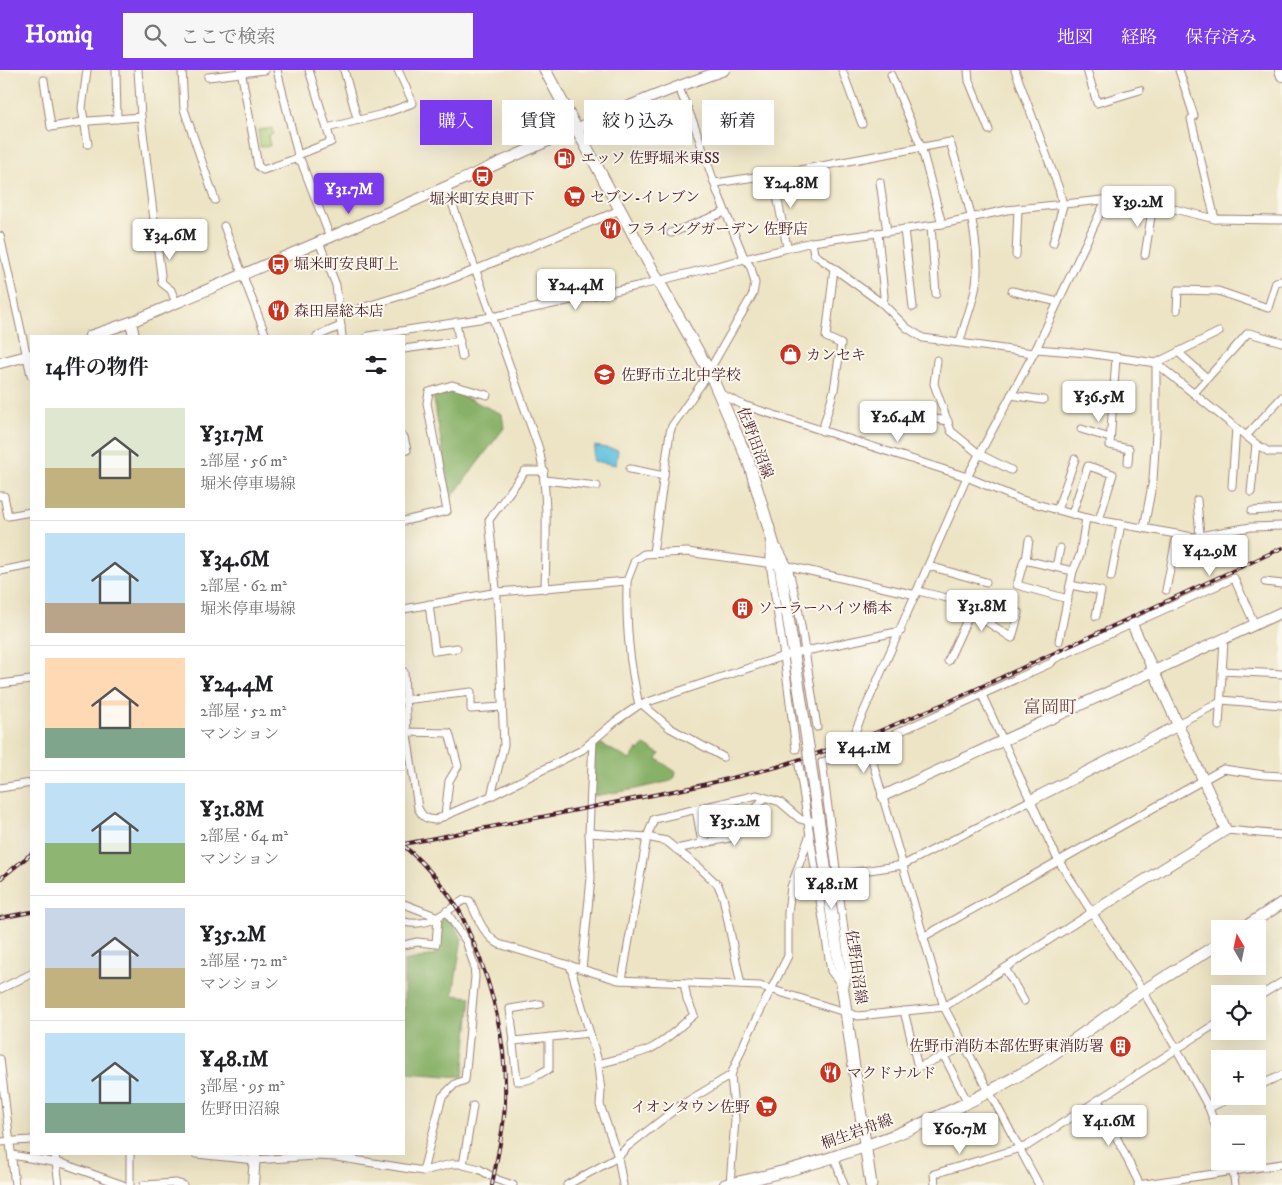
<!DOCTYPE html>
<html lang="ja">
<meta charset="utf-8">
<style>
body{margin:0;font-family:"IM FELL DW Pica","Noto Serif JP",serif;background:#f6f6f6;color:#202124;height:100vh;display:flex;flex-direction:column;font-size:19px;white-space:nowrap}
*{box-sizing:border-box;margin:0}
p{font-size:16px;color:#757577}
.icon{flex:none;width:28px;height:28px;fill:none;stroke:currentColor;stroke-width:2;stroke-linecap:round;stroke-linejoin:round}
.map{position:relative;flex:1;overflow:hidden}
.sheet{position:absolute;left:30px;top:265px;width:375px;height:820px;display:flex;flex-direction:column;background:#fff;border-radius:0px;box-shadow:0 5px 20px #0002}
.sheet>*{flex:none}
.top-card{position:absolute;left:420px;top:30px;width:475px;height:45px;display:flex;gap:10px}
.needle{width:32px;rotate:351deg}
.controls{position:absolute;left:1211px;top:850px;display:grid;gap:10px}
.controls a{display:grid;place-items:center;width:55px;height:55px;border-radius:0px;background:#fff;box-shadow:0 5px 20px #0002;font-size:25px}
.price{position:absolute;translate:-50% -42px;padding:0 11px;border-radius:5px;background:#fff;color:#222;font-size:16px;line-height:32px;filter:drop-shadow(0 1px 2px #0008)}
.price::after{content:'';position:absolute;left:50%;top:30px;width:15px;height:11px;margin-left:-8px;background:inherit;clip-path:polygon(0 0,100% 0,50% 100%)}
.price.current{background:#7c3aed;color:#fff}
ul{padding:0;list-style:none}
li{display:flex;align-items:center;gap:15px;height:125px;padding:0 15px}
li+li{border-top:1px solid #e0e0e0}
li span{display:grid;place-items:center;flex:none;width:140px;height:100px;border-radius:0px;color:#555}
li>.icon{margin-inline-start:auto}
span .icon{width:60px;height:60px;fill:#fffc;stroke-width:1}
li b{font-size:21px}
h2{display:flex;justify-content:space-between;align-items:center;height:60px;padding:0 15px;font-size:21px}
.chip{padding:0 18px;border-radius:0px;background:#fff;box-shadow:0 5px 20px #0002;font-size:18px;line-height:45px}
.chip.current{background:#7c3aed;color:#fff}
header{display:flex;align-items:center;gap:30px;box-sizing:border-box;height:70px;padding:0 25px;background:#7c3aed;color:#fff}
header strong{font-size:24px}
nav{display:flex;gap:28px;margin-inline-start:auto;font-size:18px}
.search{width:350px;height:45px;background:#f6f6f6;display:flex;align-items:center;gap:12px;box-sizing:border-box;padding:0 18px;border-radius:0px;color:#757577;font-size:19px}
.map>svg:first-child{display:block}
</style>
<header>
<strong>Homiq</strong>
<div class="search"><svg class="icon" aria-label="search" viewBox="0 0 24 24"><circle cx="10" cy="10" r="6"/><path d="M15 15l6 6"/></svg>ここで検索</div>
<nav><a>地図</a><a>経路</a><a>保存済み</a></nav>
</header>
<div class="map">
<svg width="1282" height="1115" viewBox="0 0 1282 1115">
<rect width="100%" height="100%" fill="#fbf7ec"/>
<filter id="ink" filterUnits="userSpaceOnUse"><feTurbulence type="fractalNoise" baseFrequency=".02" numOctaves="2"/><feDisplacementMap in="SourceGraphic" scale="10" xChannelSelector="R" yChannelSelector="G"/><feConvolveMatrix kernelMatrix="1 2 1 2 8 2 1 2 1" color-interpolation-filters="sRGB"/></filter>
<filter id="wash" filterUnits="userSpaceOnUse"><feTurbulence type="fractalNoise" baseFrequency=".0096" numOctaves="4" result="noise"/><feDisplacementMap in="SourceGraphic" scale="20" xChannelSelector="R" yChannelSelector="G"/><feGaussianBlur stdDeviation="1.12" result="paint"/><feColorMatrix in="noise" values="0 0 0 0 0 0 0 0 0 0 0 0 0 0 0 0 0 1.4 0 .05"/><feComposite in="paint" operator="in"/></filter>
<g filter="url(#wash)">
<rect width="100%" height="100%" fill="#ede4c5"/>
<polygon fill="#abce77" stroke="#7a7651" points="272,58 273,64 268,66 270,76 260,77 258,60"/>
<g fill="#88b168" stroke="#69684a">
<polygon points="451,321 502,344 504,358 451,428 433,325"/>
<polygon points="598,672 630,690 637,679 640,681 644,675 660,684 657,689 676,702 675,707 671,711 631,720 593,726 595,675"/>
<polygon points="447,846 462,868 453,925 471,927 463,1007 404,1003 404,891 437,884 441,850"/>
</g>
<polygon fill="#60c1de" stroke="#557084" points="595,376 618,380 616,395 593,391"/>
</g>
<g filter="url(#ink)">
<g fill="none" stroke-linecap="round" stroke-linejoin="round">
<defs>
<g id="street">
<polyline points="87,0 82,38 88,74"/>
<polyline points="116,0 117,49"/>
<polyline points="138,0 141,47 162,213 171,220 176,233"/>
<polyline points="182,0 184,39 215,130"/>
<polyline points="241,0 258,96 263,100 295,89"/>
<polyline points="277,0 298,85 296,88"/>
<polyline points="344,0 357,48 359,50 383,44 413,33 398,0"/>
<polyline points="842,0 862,54"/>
<polyline points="968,0 969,11 989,60"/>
<polyline points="1015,0 1059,119 1063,135 1053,173"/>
<polyline points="1087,0 1097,33 1140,20"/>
<polyline points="1179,0 1194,46 1191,49 1215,149"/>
<polyline points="891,5 921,76 942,154"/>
<polyline points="208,7 265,0"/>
<polyline points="44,10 51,57 89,51 141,47"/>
<polyline points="327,58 359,50"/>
<polyline points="298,85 331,72 309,0"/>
<polyline points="295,89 301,91 330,167"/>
<polyline points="773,105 787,177"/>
<polyline points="880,112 887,162"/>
<path d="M716,113L800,100L950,72C963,115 978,157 977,202C977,225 965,250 960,272"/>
<path d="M446,116L539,379C549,422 546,475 545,519"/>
<polyline points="224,156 266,266"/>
<polyline points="931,156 936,224"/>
<polyline points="904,159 913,237"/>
<polyline points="671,163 725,142"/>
<polyline points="878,163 884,226 883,234"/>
<polyline points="0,166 31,305"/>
<polyline points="319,172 336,215 342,266"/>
<polyline points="812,172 814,184 883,234 907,258 923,268 1033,283"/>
<polyline points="1016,185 1018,139"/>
<polyline points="1145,185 1153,134"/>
<polyline points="1012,221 1058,232"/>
<polyline points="1177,240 1178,220 1218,221 1268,238 1276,212 1282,211"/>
<polyline points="339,245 432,216 475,200 620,140"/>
<polyline points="456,252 462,287"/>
<polyline points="317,266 341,256"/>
<polyline points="368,266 492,247 642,215 812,172 942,154 1007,140 1121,128 1146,132 1215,149 1282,150"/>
<polyline points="404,279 460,271"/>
<polyline points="1036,279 1087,283 1156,293 1256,374 1269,382 1282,382"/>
<polyline points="1178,282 1207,308"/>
<polyline points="1116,287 1110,375 1129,379 1128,393"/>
<polyline points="937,290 934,314 951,361 979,384 1011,400"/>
<polyline points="1156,293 1219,262"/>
<polyline points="719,323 743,335 967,407 1019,429 1086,448 1193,467 1251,457 1282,456"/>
<polyline points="1194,323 1247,264 1249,263 1282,272"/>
<polyline points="1011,325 1043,330"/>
<polyline points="884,341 948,351"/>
<polyline points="1081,359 1110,368"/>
<polyline points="822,361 834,320 841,274 826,267 834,198"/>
<polyline points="1246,366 1282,327"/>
<polyline points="404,367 407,380 404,381"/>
<polyline points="630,399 664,406"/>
<polyline points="544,410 597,416"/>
<polyline points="1232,416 1236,358"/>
<polyline points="1251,422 1256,374"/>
<polyline points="0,426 4,426 8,446 31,442"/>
<polyline points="1197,430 1200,466"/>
<polyline points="1057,440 1075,389"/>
<polyline points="1252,441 1282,439"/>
<polyline points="1072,444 1088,396 1113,404 1099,450"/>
<polyline points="404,451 447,441 427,333 429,322 452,315 487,325"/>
<polyline points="1144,458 1153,410 1156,363 1156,293"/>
<polyline points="770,474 770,493 784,586 796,679"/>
<polyline points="779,479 788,496 799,543 817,657"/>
<polyline points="653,483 670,362 672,356 702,313 753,224 755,213 751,198 743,185 717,121 694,54 678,16"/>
<polyline points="1026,490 1029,470"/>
<polyline points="929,496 986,512"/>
<polyline points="1056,497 1060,478"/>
<polyline points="0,501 31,495"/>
<polyline points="1111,507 1121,454"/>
<path d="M627,511C626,556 629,591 639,635"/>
<polyline points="1265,512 1282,514"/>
<polyline points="1070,515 1101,521 1096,546"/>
<polyline points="1166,520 1177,464"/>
<polyline points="918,521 947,528 958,533 1012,568 1019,543"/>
<polyline points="1068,529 1017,515 1024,490 1073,501"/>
<polyline points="429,534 435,581 457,578"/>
<polyline points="404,539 498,522 627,511 635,490 644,484 687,482 788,496 916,525"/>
<polyline points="1059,571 1073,501 1080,485 1086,448"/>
<polyline points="801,582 901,561"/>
<polyline points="948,591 971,541"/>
<polyline points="1222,601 1282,604"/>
<path d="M404,602L407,664L418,738C422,746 425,749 435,750L491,726L582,680L616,651L639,635L787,585"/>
<polyline points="0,614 31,610"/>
<polyline points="982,625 1058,790 1143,921 1176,978 1209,1038 1220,1069"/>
<polyline points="404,630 471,622 471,639 502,637"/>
<polyline points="1221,630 1282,635"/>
<polyline points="642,634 670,658 723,687"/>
<polyline points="1179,655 1183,651 1221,632"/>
<polyline points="1219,656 1224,570"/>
<polyline points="404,662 449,663 458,696 449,711 445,746"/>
<polyline points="868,676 944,937 1039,1115"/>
<polyline points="849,682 857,657 967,407 1036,279 1106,130"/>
<polyline points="799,695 831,901 841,914"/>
<polyline points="0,718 31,713"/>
<polyline points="491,726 504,675 498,539 489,450 525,401 544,401"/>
<polyline points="696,739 702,773"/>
<polyline points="1226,760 1282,765"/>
<polyline points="589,763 647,767 666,771 700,798 718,815 723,827 741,915"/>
<polyline points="676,779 734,767 764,728"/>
<polyline points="836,805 903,795 1031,730"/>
<polyline points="404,834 438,847 436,874 417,872 404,875"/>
<path d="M404,852C430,858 443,843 464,830L470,831C477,846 483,865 499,874L618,910L760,916L858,946L944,937L1091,843"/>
<polyline points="923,867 1223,699 1264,705 1282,706"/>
<polyline points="570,895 597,988 601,1021 600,1035 618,1087 623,1115"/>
<polyline points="1005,898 1024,931"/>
<polyline points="582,899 591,808 589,763 593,670"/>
<polyline points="622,910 647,767 654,749 757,725 780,732 800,749 807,751 812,751"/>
<polyline points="845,916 849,898 822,692 868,676 1051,593 1054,589 1234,508 1255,555"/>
<polyline points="0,919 31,904"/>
<polyline points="1258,927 1282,912"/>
<polyline points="904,941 918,997 966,976"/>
<path d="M549,967V999C537,1004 531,1012 517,1011L513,974L514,971L589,963"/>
<polyline points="514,971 510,939 540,934"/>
<polyline points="944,986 967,1031"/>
<polyline points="0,989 15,1115"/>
<path d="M598,994C615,989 634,986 650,979C665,972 681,955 694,945L687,929L684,913"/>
<polyline points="1258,1016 1282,1005"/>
<polyline points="1098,1030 1140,1115"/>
<polyline points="1209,1038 1235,1026"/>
<polyline points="0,1072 31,1070"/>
<polyline points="55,1084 59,1115"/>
<polyline points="130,1084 130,1115"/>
<polyline points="196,1084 255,1090 315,1086 336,1087 423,1101 452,1094 460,1094 479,1099 498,1110 513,1115"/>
<polyline points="12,1085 64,1094 123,1115"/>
<polyline points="834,1087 844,1115"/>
<polyline points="1229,1091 1233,1101 1235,1115"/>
<polyline points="463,1095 473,1036"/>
<polyline points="423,1101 442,1027 455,1014 465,1010 475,907 474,895 466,871 446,841"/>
<polyline points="730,1114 735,1050 731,1005 746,969 788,886 788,843 791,817 809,767"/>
<polyline points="144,1115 176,1113 183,1115"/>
<polyline points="567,1115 618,1087 627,1077 678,1037 731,1005"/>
<polyline points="935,1115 934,1104 1027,1076 1220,951"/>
<polyline points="1138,1115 1282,1094"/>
</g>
<g id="secondary">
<polyline points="1280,0 1282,6"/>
<polyline points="131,252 134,266"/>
<path d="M90,266L131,252L176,233C267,194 358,156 448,116C539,75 629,33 724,0"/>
<polyline points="0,293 31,285"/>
<polyline points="883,726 1282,542"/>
<polyline points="1031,730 1179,655"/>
<polyline points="1091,843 1226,760 1132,554"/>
<polyline points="253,1115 255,1084"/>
</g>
<g id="primary">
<polyline points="545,0 659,212 709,301 749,393 780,495 808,676"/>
<polyline points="810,692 871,1115"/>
<polyline points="1242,859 1282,833"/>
<path d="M725,1115C831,1094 934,1055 1028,1000C1068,976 1105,947 1143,921C1169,905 1194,889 1220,873"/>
</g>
</defs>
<use href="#street" stroke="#9c8278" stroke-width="9"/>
<use href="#secondary" stroke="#9c8278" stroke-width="12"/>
<use href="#primary" stroke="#9c8278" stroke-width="13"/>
<use href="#street" stroke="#fff" stroke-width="7"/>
<use href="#secondary" stroke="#fff" stroke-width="10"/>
<use href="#primary" stroke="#fff" stroke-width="11"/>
<defs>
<g id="rail">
<polyline points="404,774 694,717 777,697 804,688 863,668 948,632 1282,478"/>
<path d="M404,776C426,795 445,817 460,842C464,850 467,859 471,867C494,919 507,976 505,1033C504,1060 497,1088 492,1115"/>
<polyline points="0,809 31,784"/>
<polyline points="0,848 31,842"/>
</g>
</defs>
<use href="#rail" stroke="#4a1f2b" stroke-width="4"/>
<use href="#rail" stroke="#fbf7ec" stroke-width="2" stroke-dasharray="5.5" stroke-linecap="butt"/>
<defs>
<polyline id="primary-bridge" points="808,676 810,692"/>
</defs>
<use href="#primary-bridge" stroke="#9c8278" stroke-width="13" stroke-linecap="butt"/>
<use href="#primary-bridge" stroke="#fff" stroke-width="11"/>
</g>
</g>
<defs>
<symbol id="fuel-disc" viewBox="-11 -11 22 22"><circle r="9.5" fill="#c8321e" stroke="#fbf7ec"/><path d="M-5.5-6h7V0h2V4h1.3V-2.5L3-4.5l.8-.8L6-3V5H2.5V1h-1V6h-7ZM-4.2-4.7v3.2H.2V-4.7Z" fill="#fff"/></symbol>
<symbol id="bus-disc" viewBox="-11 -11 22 22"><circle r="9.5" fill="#c8321e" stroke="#fbf7ec"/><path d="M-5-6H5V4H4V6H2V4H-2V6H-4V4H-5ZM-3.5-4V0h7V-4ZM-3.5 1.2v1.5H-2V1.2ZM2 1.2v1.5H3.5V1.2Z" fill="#fff"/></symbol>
<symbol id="supermarket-disc" viewBox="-11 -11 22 22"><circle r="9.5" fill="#c8321e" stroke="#fbf7ec"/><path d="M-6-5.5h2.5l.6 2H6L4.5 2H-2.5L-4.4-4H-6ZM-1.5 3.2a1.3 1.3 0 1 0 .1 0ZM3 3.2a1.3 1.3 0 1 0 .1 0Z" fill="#fff"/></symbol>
<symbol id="restaurant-disc" viewBox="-11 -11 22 22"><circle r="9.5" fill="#c8321e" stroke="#fbf7ec"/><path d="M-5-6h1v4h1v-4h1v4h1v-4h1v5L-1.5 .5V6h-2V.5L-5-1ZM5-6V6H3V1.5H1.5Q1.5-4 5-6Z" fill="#fff"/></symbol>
<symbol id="shop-disc" viewBox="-11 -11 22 22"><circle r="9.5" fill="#c8321e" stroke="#fbf7ec"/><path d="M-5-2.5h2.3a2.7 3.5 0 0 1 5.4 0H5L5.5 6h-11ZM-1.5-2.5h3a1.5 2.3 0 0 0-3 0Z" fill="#fff"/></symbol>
<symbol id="school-disc" viewBox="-11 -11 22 22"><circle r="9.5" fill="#c8321e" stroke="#fbf7ec"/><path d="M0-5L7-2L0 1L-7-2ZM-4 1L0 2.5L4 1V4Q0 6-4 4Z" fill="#fff"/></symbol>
<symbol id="building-disc" viewBox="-11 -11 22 22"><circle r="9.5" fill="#c8321e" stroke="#fbf7ec"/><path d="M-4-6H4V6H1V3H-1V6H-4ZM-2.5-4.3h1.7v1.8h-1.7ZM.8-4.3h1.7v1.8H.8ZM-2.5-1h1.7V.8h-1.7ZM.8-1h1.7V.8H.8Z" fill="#fff"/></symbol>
</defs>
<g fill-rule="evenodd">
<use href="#fuel-disc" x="552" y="76" width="25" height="25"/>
<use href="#bus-disc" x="470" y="94" width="25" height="25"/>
<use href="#supermarket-disc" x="562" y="114" width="25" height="25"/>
<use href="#restaurant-disc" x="598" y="146" width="25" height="25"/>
<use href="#bus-disc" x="266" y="182" width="25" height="25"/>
<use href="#restaurant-disc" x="266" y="228" width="25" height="25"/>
<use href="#shop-disc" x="778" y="272" width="25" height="25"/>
<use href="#school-disc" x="592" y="292" width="25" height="25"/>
<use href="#building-disc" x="730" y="526" width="25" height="25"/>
<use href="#building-disc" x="1108" y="964" width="25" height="25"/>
<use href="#restaurant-disc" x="818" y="990" width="25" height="25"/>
<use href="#supermarket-disc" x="754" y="1024" width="25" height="25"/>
</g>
<g text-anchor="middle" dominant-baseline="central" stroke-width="4" stroke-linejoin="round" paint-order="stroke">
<g font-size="15" fill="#4a1f2b" stroke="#fbf7ec" text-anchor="start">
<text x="581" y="88">エッソ 佐野堀米東SS</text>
<text x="590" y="127">セブン-イレブン</text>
<text x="482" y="129" text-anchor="middle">堀米町安良町下</text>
<text x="626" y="159">フライングガーデン 佐野店</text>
<text x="294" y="194">堀米町安良町上</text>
<text x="294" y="241">森田屋総本店</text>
<text x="806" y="285">カンセキ</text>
<text x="621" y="305">佐野市立北中学校</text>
<text x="758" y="538">ソーラーハイツ橋本</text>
<text x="1104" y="976" text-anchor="end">佐野市消防本部佐野東消防署</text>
<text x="847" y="1003">マクドナルド</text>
<text x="750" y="1037" text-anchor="end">イオンタウン佐野</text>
</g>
<g font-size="15" fill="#4a1f2b" stroke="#fbf7ec">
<text transform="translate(755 373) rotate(69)">佐野田沼線</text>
<text transform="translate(856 897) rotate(82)">佐野田沼線</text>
<text transform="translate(857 1062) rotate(-20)">桐生岩舟線</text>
</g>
<g font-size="18" fill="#7a4c4e" stroke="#fbf7ec">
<text x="1050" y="638">富岡町</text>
</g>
</g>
</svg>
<div class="controls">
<a><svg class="needle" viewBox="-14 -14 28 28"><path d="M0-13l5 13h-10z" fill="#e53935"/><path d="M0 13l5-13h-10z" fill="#757577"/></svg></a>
<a><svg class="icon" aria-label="locate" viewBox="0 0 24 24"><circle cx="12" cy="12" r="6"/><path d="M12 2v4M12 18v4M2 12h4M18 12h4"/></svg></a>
<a>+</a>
<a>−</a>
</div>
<b class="price" style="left:791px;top:139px">¥24.8M</b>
<b class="price current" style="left:349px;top:145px">¥31.7M</b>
<b class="price" style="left:1138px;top:158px">¥39.2M</b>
<b class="price" style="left:170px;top:191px">¥34.6M</b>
<b class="price" style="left:576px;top:241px">¥24.4M</b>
<b class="price" style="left:1099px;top:353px">¥36.5M</b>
<b class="price" style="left:898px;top:373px">¥26.4M</b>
<b class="price" style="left:1210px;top:507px">¥42.9M</b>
<b class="price" style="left:982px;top:562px">¥31.8M</b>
<b class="price" style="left:864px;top:704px">¥44.1M</b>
<b class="price" style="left:735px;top:777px">¥35.2M</b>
<b class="price" style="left:832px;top:840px">¥48.1M</b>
<b class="price" style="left:1109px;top:1077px">¥41.6M</b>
<b class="price" style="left:960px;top:1085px">¥60.7M</b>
<div class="top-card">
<a class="chip current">購入</a>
<a class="chip">賃貸</a>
<a class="chip">絞り込み</a>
<a class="chip">新着</a>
</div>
<section class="sheet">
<h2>14件の物件<svg class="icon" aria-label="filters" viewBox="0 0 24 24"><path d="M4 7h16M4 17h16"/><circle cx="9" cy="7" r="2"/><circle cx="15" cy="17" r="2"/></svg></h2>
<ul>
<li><span style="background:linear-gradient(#dfe7d0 60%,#c2b280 0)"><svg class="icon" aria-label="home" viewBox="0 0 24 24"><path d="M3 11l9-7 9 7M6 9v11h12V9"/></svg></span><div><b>¥31.7M</b><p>2部屋 · 56 m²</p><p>堀米停車場線</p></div></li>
<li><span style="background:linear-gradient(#bfe0f5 70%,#b9a48a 0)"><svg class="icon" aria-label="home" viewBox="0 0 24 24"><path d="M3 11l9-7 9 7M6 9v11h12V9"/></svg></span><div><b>¥34.6M</b><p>2部屋 · 62 m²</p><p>堀米停車場線</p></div></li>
<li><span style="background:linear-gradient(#ffd9b3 70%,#7fa58c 0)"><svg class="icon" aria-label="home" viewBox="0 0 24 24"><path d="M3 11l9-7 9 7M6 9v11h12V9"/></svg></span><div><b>¥24.4M</b><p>2部屋 · 52 m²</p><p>マンション</p></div></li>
<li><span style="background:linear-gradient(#bfe0f5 60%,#8fb573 0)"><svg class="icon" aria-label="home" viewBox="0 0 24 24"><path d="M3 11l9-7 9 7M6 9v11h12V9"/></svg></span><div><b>¥31.8M</b><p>2部屋 · 64 m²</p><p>マンション</p></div></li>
<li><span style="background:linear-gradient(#c9d6e8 60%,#c2b280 0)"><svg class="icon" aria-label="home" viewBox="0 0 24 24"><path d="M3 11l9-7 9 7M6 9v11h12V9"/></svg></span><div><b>¥35.2M</b><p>2部屋 · 72 m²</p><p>マンション</p></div></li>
<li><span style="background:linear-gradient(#bfe0f5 70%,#7fa58c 0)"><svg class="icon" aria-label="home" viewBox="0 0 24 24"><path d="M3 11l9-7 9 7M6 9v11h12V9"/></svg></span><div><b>¥48.1M</b><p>3部屋 · 95 m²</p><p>佐野田沼線</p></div></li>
</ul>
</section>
</div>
